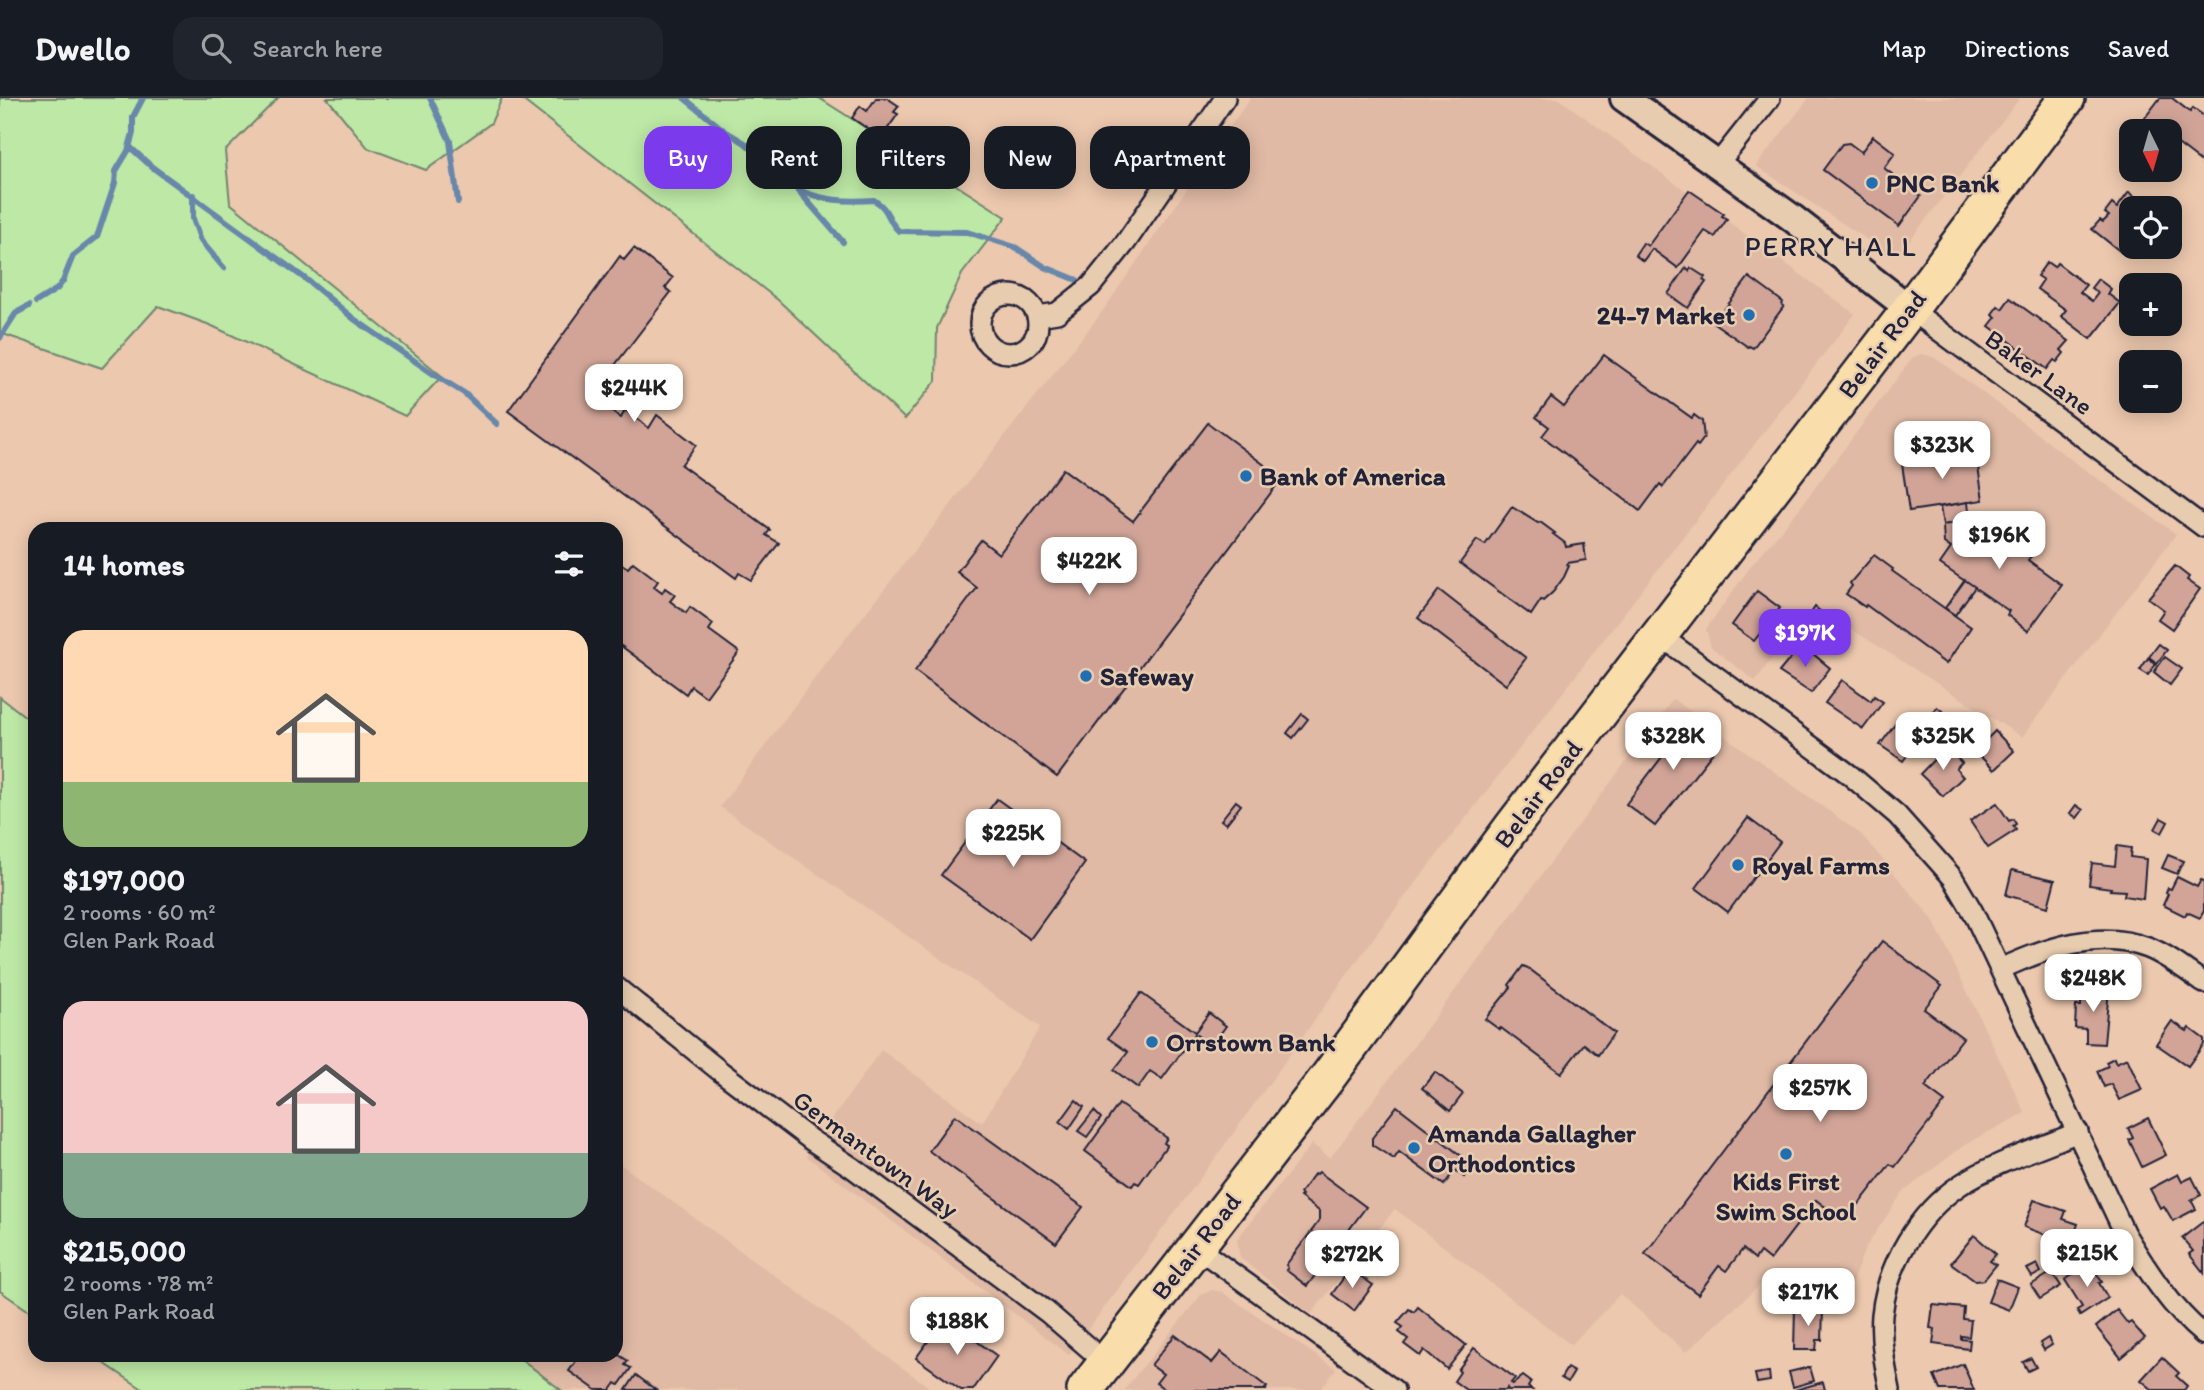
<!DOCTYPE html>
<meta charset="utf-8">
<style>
body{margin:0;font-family:Itim,sans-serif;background:#20242c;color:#f1f3f6;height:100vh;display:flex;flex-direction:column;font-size:26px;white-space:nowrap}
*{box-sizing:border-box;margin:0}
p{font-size:23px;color:#9ea1a6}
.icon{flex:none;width:38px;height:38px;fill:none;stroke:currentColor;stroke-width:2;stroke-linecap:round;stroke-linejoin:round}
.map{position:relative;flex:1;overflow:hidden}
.panel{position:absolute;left:28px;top:424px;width:595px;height:840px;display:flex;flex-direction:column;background:#171b24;border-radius:21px;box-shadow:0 4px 18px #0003}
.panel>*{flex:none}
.hud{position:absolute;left:644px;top:28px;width:665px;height:63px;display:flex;gap:14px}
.needle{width:46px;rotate:175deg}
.buttons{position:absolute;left:2119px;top:21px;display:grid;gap:14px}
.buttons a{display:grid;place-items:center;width:63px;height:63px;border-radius:14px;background:#171b24;box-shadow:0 4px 18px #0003;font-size:35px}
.price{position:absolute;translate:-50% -60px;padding:0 16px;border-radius:14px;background:#fff;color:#222;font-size:23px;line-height:46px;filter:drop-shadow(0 2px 4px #0008)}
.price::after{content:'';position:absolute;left:50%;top:42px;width:21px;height:16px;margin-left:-10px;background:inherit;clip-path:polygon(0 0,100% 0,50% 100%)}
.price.on{background:#7c3aed;color:#fff}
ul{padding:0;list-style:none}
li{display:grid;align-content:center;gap:14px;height:371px;padding:0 35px}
li span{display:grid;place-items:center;height:217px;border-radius:21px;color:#555}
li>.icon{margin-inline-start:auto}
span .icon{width:126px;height:126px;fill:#fffc;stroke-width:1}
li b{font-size:30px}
h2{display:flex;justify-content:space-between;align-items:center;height:84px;padding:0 35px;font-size:30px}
.tag{padding:0 24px;border-radius:21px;background:#171b24;box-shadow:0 4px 18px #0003;font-size:24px;line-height:63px}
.tag.on{background:#7c3aed;color:#fff}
header{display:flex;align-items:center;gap:42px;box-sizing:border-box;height:98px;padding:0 35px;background:#171b24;border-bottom:2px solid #363941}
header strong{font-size:33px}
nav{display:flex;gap:38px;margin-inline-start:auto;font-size:24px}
.search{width:490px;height:63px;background:#20242c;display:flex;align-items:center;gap:18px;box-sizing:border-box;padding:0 24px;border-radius:21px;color:#9ea1a6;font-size:26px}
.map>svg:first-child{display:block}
</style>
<header>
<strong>Dwello</strong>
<div class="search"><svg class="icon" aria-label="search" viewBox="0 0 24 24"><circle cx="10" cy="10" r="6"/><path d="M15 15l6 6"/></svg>Search here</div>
<nav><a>Map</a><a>Directions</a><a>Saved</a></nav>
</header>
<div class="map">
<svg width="2204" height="1292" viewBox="0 0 2204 1292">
<rect width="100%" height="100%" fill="#ecc8ae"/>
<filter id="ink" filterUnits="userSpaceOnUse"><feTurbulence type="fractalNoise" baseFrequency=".0143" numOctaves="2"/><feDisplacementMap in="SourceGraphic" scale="14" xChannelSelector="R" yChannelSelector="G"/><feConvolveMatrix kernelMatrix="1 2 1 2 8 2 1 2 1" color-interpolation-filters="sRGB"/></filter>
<g filter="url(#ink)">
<g fill="#e0baa5">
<polygon points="1250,0 1558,0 1855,216 1380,831 1219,1055 1069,1257 806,1058 881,952 982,1025 1040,929 720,709 820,573 1102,214"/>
<polygon points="1809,0 2020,0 1903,151 1886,154 1756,68"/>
<polygon points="1922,256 1933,259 1947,268 2077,366 2176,436 2022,639 1813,507 1755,583 1711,549 1706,531 1751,468 1799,411 1913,259"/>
<polygon points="1673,601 1862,737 1933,822 2025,1015 1967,1045 1902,1095 1865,1150 1847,1198 1760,1187 1686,1254 1620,1196 1571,1247 1395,1111 1311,1216 1240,1160 1237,1141 1312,1046 1330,1060"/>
<polygon points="616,1063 933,1292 561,1292 516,1257 616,1256"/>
<polygon points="1212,1192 1222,1194 1336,1271 1320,1292 1124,1292 1201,1197"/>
</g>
<g fill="#bde8a5" stroke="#708570" stroke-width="2">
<polygon points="0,0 278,0 225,53 230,105 442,278 405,318 210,227 158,208 102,270 0,235"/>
<polygon points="327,0 502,0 491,25 426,72 368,50"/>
<polygon points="520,0 819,0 1006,119 962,176 937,230 936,283 905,321 778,202"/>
<polygon points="0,599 35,626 35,1217 0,1193"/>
<polygon points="92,1257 516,1257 561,1292 144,1292"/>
</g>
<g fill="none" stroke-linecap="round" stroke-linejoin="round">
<g stroke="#6887aa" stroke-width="6">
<polyline points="430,0 450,43 458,104"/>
<polyline points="684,0 725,33 745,45 797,91 843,144"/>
<polyline points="130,49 152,69 307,182 354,221 435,277 464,295 497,326"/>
<path d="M797,91C822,103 847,104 874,102C890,111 888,125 899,133L967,134L1015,149L1045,169L1077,182"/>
<polyline points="193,97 193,121 201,143 224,170"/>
<polyline points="36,204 57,191 63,183 73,158 97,139 115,85 116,73 128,53 133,35 133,19 143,0"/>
<polyline points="0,240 16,215 29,208"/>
</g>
</g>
<g fill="#d1a497" stroke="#22223b" stroke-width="2">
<polygon points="876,0 887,0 899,8 894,14 898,16 881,40 852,20 860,8 867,13"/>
<polygon points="2160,0 2172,0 2190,14 2193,10 2204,18 2204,66 2170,40 2170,33 2160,33 2144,21"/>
<polygon points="1873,38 1895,55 1884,70 1921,98 1899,128 1823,72 1842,46 1849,45 1861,54"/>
<polygon points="1689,92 1724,116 1722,118 1727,121 1715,139 1705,133 1678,170 1652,151 1643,163 1635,157 1643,145 1648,148"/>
<polygon points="2129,94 2145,106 2143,110 2132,110 2127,123 2132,126 2132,141 2121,154 2092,131 2100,122 2103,124 2109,118 2105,115 2112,106 2117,110"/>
<polygon points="634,150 673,180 665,190 671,194 592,297 621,320 625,312 649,330 657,317 696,347 681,367 770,432 766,437 779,445 751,482 739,475 736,480 508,313 620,158 624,162"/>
<polygon points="2047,164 2054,169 2057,165 2086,187 2080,194 2092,203 2098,195 2091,190 2098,181 2111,191 2108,196 2120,205 2091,241 2061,218 2066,212 2037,191 2043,182 2037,178"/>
<polygon points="1686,170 1689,173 1691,170 1705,179 1703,182 1706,184 1688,210 1668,196"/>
<polygon points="1749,179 1783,204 1782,207 1784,208 1753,250 1749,248 1748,249 1714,225"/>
<polygon points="2010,200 2069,243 2061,252 2064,255 2057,264 2054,262 2047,271 1989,228 1996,219 1992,216 1998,208 2002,211"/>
<polygon points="1604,257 1692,320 1694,317 1702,323 1704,340 1698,348 1696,346 1663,389 1660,386 1640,413 1542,338 1549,329 1536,319 1551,299 1564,309"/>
<polygon points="1208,325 1282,380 1057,679 915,573 977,490 957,474 981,442 999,456 1063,371 1133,423"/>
<polygon points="1946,355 1947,359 1976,355 1983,402 1909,413 1902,366 1931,362 1930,357"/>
<polygon points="1968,404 1970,423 1943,427 1940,409"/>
<polygon points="1512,409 1538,425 1540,424 1555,435 1553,436 1565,445 1566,449 1584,446 1586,462 1568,465 1567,467 1569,468 1564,479 1553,494 1543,503 1541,502 1531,517 1460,465 1477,442 1485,447"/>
<polygon points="1974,422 2005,448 2009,442 2032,457 2028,462 2062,487 2028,533 2007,517 2009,513 1940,466 1951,450 1944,445 1943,427"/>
<polygon points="1874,457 1893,471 1892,473 1971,529 1946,566 1866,507 1865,509 1846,496 1852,488 1850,485"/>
<polygon points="633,464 658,483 654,489 662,495 665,490 675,497 670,503 686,515 690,509 713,526 709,532 739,554 706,599 691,588 686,596 621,548 616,555 616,467 618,468 620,465 628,470"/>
<polygon points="2175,468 2189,479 2187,482 2200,491 2172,531 2158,521 2164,512 2148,500"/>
<polygon points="1965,482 1975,489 1955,517 1945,510"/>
<polygon points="1439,492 1526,560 1506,587 1418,520"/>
<polygon points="1757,493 1780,510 1754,543 1732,527"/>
<polygon points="1815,509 1830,521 1817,539 1802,528"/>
<polygon points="1800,545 1830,570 1811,595 1779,574 1798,551 1797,549"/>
<polygon points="2159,546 2167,552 2157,565 2149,559"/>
<polygon points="2165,559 2182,571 2170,587 2154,574"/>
<polygon points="2148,560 2156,566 2148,577 2140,572"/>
<polygon points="1842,582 1871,603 1874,598 1883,604 1863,631 1825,605"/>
<polygon points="1937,609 1954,622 1947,631 1930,619"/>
<polygon points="1302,616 1308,621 1293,640 1287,635"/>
<polygon points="1691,621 1721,644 1655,728 1626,706"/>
<polygon points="1899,621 1922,638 1903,663 1880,647"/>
<polygon points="1995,633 2014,653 1994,672 1975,653"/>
<polygon points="1946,649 1962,665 1956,671 1963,679 1943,698 1920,676"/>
<polygon points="997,701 1085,765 1030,841 941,777"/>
<polygon points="1236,703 1241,707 1226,726 1221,722"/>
<polygon points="1997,705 2009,723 2013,721 2016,726 2013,728 2016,732 1988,750 1970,723"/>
<polygon points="2076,707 2083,712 2077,720 2070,715"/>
<polygon points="1748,720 1780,744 1728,814 1696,790"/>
<polygon points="2161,720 2168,724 2162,735 2155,731"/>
<polygon points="2117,748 2131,750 2130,759 2146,761 2143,801 2124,798 2125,793 2110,792 2111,790 2089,787 2092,765 2115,768"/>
<polygon points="2168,757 2183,763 2177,776 2162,770"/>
<polygon points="2012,772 2055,782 2048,809 2006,797"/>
<polygon points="2177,779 2197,789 2201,782 2204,783 2204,813 2200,820 2187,814 2185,818 2163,807 2168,796 2166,795 2168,790 2171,791"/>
<polygon points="1882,843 1942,888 1924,911 1963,940 1925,989 1945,1004 1895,1069 1890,1066 1845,1124 1816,1102 1770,1162 1760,1154 1755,1161 1743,1151 1726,1173 1719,1168 1698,1196 1645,1156"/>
<polygon points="1523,868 1528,870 1614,935 1598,957 1584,946 1561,975 1501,930 1500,932 1485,921 1511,889 1509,887"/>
<polygon points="2081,890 2109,891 2104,946 2086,945 2086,931 2075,930 2076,908 2081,908"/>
<polygon points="1141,895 1195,934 1209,915 1226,928 1211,948 1195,936 1162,981 1150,973 1138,990 1114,972 1128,954 1108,940"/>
<polygon points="2172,923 2187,933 2189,930 2204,941 2204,946 2188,968 2156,946"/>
<polygon points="2114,960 2116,965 2127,960 2142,992 2119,1002 2111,986 2104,989 2097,973 2108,968 2106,964"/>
<polygon points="1435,974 1463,996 1450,1013 1422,990"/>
<polygon points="1076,1002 1084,1009 1069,1031 1060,1024"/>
<polygon points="1119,1006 1167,1040 1164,1045 1167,1047 1139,1086 1135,1084 1132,1088 1085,1053"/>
<polygon points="1397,1008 1473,1067 1464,1079 1455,1072 1444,1087 1399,1054 1394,1061 1372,1047 1372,1040"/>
<polygon points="1094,1013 1101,1020 1087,1039 1078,1033"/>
<polygon points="955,1017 1083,1109 1056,1145 929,1053"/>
<polygon points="2148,1020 2166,1057 2142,1069 2129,1042 2133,1040 2128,1030"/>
<polygon points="1319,1074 1366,1109 1307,1188 1286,1172 1288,1170 1286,1167 1319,1123 1319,1113 1300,1099 1302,1097 1300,1095 1315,1075 1317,1076"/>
<polygon points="2178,1076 2182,1084 2192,1079 2201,1097 2191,1102 2196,1111 2173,1123 2164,1108 2160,1110 2150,1091"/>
<polygon points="2034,1102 2066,1113 2063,1121 2078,1126 2070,1150 2052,1144 2054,1140 2024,1129"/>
<polygon points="2204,1123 2204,1175 2189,1156 2193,1153 2182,1140"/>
<polygon points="1974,1137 1996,1156 1990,1163 1996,1167 1984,1182 1975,1183 1951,1165"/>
<polygon points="2090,1165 2102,1184 2099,1185 2108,1200 2080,1218 2077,1212 2082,1209 2065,1182"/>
<polygon points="2037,1166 2041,1174 2032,1179 2027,1171"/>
<polygon points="1350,1171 1373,1187 1354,1213 1332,1196"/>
<polygon points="2052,1174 2061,1188 2040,1201 2031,1187"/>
<polygon points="1997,1181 2018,1189 2009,1212 1988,1204"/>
<rect x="1805" y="1199" width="12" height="9"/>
<polygon points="1933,1207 1964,1210 1963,1221 1971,1222 1969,1239 1961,1238 1961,1241 1970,1242 1969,1251 1933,1246 1935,1231 1930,1230"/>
<polygon points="924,1209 939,1220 933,1229 918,1218"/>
<polygon points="1418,1209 1466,1247 1447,1271 1424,1252 1420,1258 1404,1246 1408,1241 1399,1234 1403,1229 1397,1225 1409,1211 1414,1214"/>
<polygon points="1795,1210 1823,1211 1822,1242 1817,1242 1816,1252 1794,1252"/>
<polygon points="2117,1212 2128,1226 2131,1224 2145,1240 2121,1260 2096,1229"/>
<polygon points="945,1220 997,1258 973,1292 961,1292 916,1260"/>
<polygon points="1175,1237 1212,1265 1221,1254 1267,1289 1265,1291 1267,1292 1166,1292 1156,1285 1163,1276 1151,1267"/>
<polygon points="2048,1240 2052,1247 2044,1252 2040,1245"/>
<polygon points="1474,1250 1515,1280 1511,1285 1513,1286 1523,1278 1531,1284 1528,1289 1532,1292 1508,1292 1507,1290 1506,1292 1466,1292 1454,1283 1460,1274 1458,1272"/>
<polygon points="616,1255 628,1263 625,1267 631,1270 619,1287 616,1285 611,1292 596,1292 569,1273 581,1256 614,1258"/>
<polygon points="2162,1259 2179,1275 2176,1278 2187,1288 2184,1292 2153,1292 2141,1282"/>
<polygon points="2031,1260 2036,1269 2028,1273 2023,1264"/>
<polygon points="1963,1266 1974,1292 1940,1292 1934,1278"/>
<polygon points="1810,1269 1814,1283 1793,1289 1789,1274"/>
<polygon points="1567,1270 1574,1274 1568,1284 1561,1280"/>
<polygon points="1769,1274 1770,1283 1757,1285 1755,1276"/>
<polygon points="636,1277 656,1292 626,1292"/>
<polygon points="1823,1284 1825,1292 1795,1292"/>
</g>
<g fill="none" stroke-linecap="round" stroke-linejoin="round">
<defs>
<g id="street">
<polyline points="1717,67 1770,0"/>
<circle cx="1009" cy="226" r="29"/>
<polyline points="1910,211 2204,429"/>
<polyline points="1038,218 1057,215 1091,188 1126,144 1225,0"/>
<path d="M1659,537L1776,622L1850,677L1897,717L1953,780L1973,814L2125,1136C2147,1172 2171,1210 2204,1237"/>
<path d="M2001,871C2046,850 2099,831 2148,850C2168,858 2187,873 2204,885"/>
<polyline points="616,889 720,973 811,1042 853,1070 1047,1214 1106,1265"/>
<polyline points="1196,1149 1394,1292"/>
<path d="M1890,1292C1885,1268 1880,1242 1882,1217C1887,1167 1918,1115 1960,1087C1991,1066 2043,1049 2078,1034"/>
</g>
<polyline id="secondary" points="1624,0 1791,119 1910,211"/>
<polyline id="highway" points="1085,1292 1328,979 1512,729 1910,211 2067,0"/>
</defs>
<use href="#street" stroke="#22223b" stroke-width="24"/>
<use href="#secondary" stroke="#22223b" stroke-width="32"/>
<use href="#highway" stroke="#22223b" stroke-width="40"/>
<use href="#street" stroke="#e8ccaf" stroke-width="19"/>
<use href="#secondary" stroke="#e8ccaf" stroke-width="26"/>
<use href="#highway" stroke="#f9deab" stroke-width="35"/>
</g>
</g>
<g fill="#1f6fb2" stroke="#e8ccaf" stroke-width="2.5">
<circle cx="1872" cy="85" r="7"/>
<circle cx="1749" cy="217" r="7"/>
<circle cx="1246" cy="378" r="7"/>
<circle cx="1086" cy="578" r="7"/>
<circle cx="1738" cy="767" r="7"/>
<circle cx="1152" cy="944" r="7"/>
<circle cx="1414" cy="1050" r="7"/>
<circle cx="1786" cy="1056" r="7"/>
</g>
<g text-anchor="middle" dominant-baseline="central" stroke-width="5" stroke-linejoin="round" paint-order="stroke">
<g font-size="26" font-weight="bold" fill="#22223b" stroke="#e8ccaf" text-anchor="start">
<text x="1886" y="85">PNC Bank</text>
<text x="1735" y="217" text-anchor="end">24-7 Market</text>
<text x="1260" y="378">Bank of America</text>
<text x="1100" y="578">Safeway</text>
<text x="1752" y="767">Royal Farms</text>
<text x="1166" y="944">Orrstown Bank</text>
<text x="1428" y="1035">Amanda Gallagher<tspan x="1428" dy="30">Orthodontics</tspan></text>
<text x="1786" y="1083" text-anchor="middle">Kids First<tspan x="1786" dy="30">Swim School</tspan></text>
</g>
<g font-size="26" fill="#22223b" stroke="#e8ccaf">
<text transform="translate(1882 246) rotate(-53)">Belair Road</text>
<text transform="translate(2039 274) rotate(36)">Baker Lane</text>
<text transform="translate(1538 696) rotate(-53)">Belair Road</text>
<text transform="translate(876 1056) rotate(36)">Germantown Way</text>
<text transform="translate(1196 1148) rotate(-52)">Belair Road</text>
</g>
<g font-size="28" letter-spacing="2" fill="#22223b" stroke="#e8ccaf">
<text x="1831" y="148">PERRY HALL</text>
</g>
</g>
</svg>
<div class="buttons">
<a><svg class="needle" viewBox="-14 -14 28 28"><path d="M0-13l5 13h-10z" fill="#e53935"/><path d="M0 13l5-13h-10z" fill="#9ea1a6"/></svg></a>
<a><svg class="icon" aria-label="locate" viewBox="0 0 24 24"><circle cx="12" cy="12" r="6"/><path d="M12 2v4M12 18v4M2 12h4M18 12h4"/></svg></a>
<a>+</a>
<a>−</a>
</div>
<b class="price" style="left:634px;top:326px">$244K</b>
<b class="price" style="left:1942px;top:383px">$323K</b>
<b class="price" style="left:1999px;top:473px">$196K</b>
<b class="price" style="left:1089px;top:499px">$422K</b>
<b class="price on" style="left:1805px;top:571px">$197K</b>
<b class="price" style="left:1673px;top:674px">$328K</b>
<b class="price" style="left:1943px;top:674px">$325K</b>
<b class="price" style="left:1013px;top:771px">$225K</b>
<b class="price" style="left:2093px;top:916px">$248K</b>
<b class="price" style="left:1820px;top:1026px">$257K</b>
<b class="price" style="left:2087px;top:1191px">$215K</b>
<b class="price" style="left:1352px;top:1192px">$272K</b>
<b class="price" style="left:1808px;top:1230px">$217K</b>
<b class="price" style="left:957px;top:1259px">$188K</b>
<div class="hud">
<a class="tag on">Buy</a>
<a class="tag">Rent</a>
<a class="tag">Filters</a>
<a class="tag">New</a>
<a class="tag">Apartment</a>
</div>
<section class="panel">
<h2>14 homes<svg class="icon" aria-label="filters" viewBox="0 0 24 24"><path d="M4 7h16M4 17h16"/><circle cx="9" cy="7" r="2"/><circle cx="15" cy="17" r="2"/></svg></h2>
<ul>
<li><span style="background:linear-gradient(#ffd9b3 70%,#8fb573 0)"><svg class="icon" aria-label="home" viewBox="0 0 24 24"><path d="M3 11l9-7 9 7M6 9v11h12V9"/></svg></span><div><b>$197,000</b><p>2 rooms · 60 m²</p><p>Glen Park Road</p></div></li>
<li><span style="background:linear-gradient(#f6c9c9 70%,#7fa58c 0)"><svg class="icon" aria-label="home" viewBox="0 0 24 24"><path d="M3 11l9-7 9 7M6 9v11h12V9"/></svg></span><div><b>$215,000</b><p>2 rooms · 78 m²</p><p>Glen Park Road</p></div></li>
</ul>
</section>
</div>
